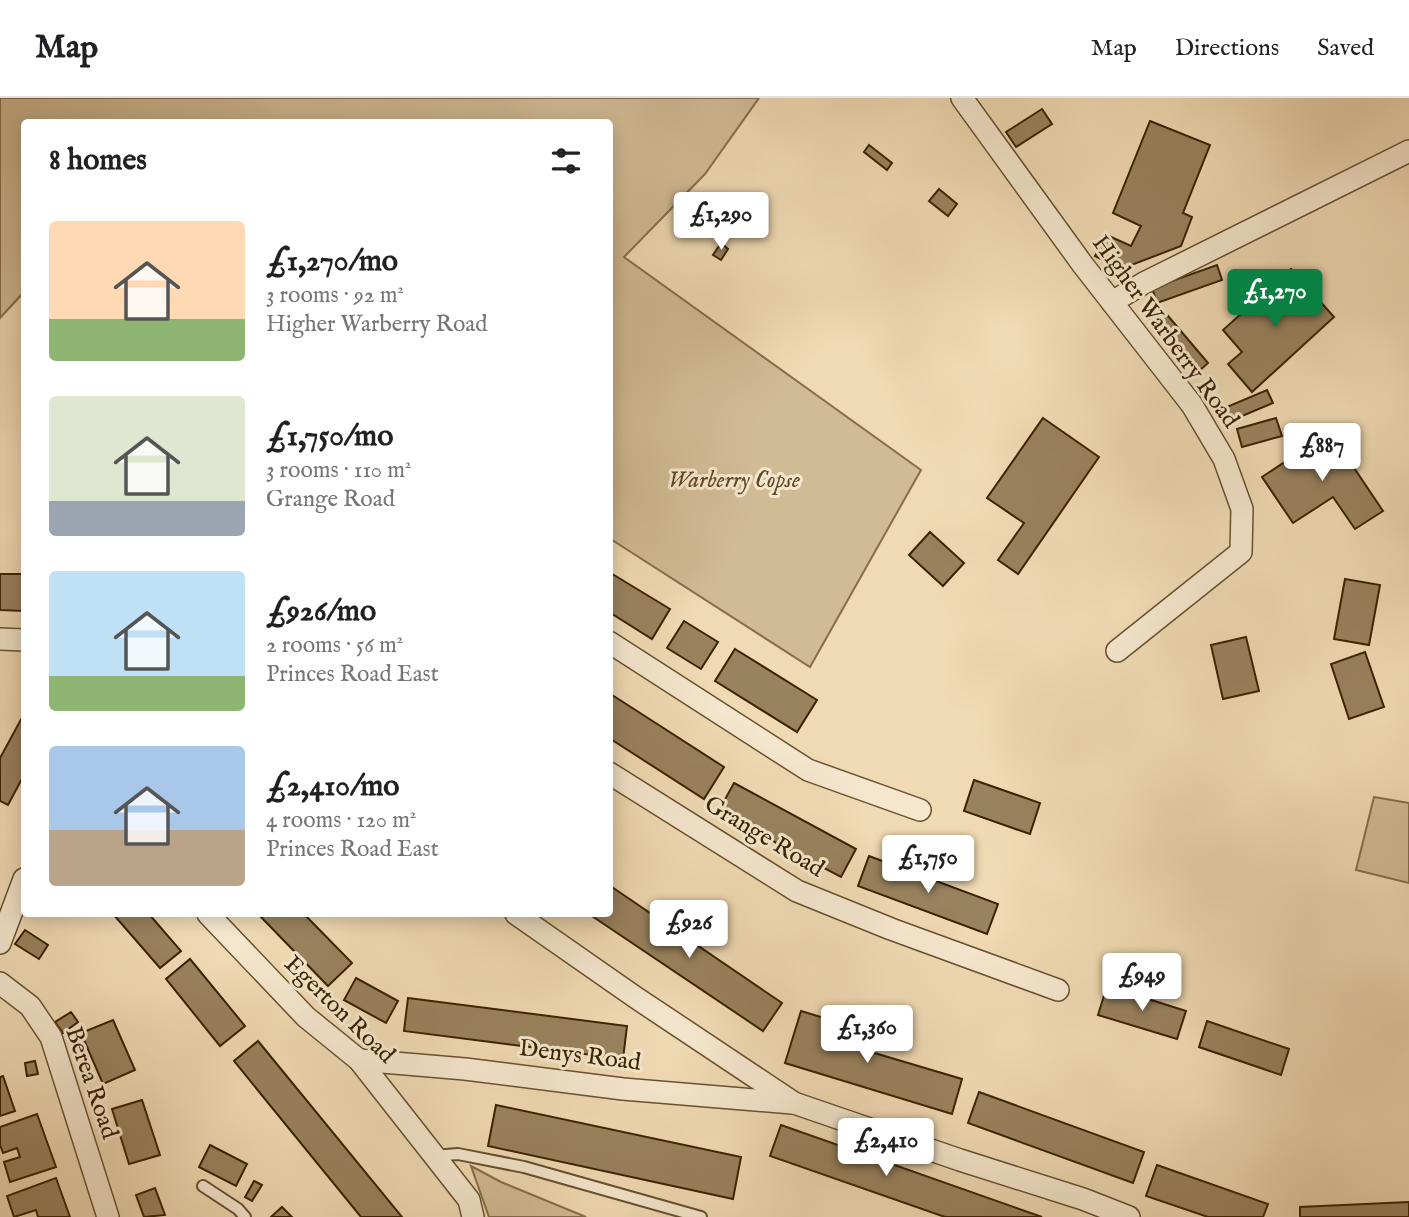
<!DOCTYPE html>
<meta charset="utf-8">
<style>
body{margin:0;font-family:"IM FELL English",serif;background:#f6f6f6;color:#202124;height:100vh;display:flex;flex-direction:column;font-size:26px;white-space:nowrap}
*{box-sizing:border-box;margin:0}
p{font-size:23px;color:#757577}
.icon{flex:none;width:38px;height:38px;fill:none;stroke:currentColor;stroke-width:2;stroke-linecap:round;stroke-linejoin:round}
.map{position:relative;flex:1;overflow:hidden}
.panel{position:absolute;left:21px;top:21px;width:592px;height:798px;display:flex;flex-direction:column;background:#fff;border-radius:7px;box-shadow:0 4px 18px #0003}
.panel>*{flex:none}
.price{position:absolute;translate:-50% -60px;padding:0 16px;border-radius:7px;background:#fff;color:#222;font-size:23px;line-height:46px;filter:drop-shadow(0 2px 4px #0008)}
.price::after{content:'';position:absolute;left:50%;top:42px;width:21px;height:16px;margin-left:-10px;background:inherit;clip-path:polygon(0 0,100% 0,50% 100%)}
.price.selected{background:#0b8043;color:#fff}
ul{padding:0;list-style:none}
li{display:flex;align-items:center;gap:21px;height:175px;padding:0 28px}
li span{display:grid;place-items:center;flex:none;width:196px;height:140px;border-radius:7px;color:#555}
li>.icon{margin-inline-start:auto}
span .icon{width:84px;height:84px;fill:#fffc;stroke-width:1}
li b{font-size:30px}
h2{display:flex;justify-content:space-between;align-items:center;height:84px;padding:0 28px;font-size:30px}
header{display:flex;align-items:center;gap:42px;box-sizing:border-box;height:98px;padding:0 35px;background:#fff;border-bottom:2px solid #e0e0e0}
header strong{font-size:33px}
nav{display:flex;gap:38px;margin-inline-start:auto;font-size:24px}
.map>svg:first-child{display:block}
</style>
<header>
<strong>Map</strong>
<nav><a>Map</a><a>Directions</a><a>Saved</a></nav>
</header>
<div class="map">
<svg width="1409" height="1119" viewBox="0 0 1409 1119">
<rect width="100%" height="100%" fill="#f0dab3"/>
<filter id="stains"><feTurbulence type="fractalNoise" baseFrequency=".00286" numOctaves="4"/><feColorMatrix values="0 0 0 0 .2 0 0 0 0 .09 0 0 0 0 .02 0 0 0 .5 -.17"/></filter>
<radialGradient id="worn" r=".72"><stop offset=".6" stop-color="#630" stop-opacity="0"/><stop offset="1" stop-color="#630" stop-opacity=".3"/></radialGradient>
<g fill="#d1bb95" stroke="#866e4c" stroke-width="2">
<polygon points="0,0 759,0 705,76 624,159 921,372 810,569 609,440 609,24 24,24 24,194 0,220"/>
<polygon points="1374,699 1409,705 1409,785 1356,772"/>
<polygon points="471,1068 501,1084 586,1119 489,1119"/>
</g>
<g fill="#99825e" stroke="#3b2202" stroke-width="2">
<polygon points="1042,11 1052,26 1016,49 1006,34"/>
<polygon points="1150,23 1210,47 1183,115 1192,119 1181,148 1121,171 1095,158 1107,137 1131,148 1141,128 1113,115"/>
<polygon points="869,47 892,65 887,72 864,54"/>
<polygon points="939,91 957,106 948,118 929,103"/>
<polygon points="721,145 728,151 721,162 713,157"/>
<polygon points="1217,167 1222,182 1157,205 1152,190"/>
<polygon points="1291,171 1334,219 1252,294 1228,266 1242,254 1223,232"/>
<polygon points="1157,205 1208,265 1197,275 1145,215"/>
<polygon points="1267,292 1273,305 1228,324 1222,311"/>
<polygon points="1043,320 1099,359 1018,476 998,462 1024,425 987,400"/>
<polygon points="1276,320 1282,338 1242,349 1237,331"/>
<polygon points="1330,334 1383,413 1355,431 1333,399 1293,425 1262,379"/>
<polygon points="930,434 964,465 943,488 909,457"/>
<polygon points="609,474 670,511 652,541 609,514"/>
<polygon points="0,476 24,476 24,513 0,512"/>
<polygon points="1345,481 1380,487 1369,547 1334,541"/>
<polygon points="684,523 718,544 701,571 667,550"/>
<polygon points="1246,539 1259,593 1223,601 1211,547"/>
<polygon points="735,551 817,602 797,634 715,583"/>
<polygon points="1365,554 1384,609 1349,621 1331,566"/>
<polygon points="609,595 724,669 704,701 609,640"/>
<polygon points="24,616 24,677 8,707 0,703 0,660"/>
<polygon points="974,682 1040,705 1030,736 964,713"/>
<polygon points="734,685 856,751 841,779 718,714"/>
<polygon points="869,758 998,806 987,836 858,788"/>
<polygon points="609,787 782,905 763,933 589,816 609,816"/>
<polygon points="113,816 149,816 181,853 160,870"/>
<polygon points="258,816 304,816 352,865 328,888"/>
<polygon points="25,832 48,847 39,861 15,846"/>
<polygon points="190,861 245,928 220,948 166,881"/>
<polygon points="356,880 398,903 386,925 344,902"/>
<polygon points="1107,888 1186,913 1177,941 1098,917"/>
<polygon points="408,900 627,928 623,961 404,933"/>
<polygon points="801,913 857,930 851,948 962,981 952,1016 785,965"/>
<polygon points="71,914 78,924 63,935 55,924"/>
<polygon points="113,922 135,972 103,986 81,935"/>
<polygon points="1207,923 1289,951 1281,977 1199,949"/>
<polygon points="258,943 402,1119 361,1119 234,963"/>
<polygon points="35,963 38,976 27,978 25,965"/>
<polygon points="3,978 15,1013 0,1018 0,979"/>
<polygon points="979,994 1144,1054 1133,1085 968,1025"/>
<polygon points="142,1002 160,1057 129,1066 112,1011"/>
<polygon points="496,1007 741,1059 733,1101 488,1048"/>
<polygon points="37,1016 56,1069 10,1084 4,1064 20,1059 17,1050 3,1055 0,1047 0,1029"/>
<polygon points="781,1027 1042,1119 945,1119 770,1058"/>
<polygon points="210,1047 247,1066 236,1088 199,1069"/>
<polygon points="1157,1067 1268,1106 1263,1119 1208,1119 1146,1098"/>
<polygon points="56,1080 70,1119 38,1119 36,1112 14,1119 7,1098"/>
<polygon points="254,1083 262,1087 252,1103 245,1099"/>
<polygon points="155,1090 165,1117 144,1119 136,1097"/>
<polygon points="1409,1104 1409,1119 1300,1119 1300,1109"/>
<polygon points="282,1109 292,1119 271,1119"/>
</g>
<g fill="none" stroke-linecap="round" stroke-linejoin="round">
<defs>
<g id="service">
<polyline points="434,1058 458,1056 524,1069 701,1119"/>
<polyline points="203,1088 238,1111 245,1119"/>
</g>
<g id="minor">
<polyline points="962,0 1083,167 1192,307 1224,361 1242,411 1241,454 1117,553"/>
<polyline points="1112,204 1144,185 1409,53"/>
<polyline points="0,541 24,542"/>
<polyline points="609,544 808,672 920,712"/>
<polyline points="609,675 797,793 891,831 1058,892"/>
<polyline points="208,816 306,919 359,962 469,1102 473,1119"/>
<polyline points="516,816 635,899 794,1005 960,1062 1083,1101 1129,1119"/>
<polyline points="0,845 24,781"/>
<polyline points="0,885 30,908 51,939 108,1119"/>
<polyline points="359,962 465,971 623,991 792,1005"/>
</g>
</defs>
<use href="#service" stroke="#68502e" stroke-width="14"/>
<use href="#minor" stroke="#68502e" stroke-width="24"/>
<use href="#service" stroke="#f5e7ce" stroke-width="10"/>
<use href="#minor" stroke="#f5e7ce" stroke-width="21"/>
</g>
<g text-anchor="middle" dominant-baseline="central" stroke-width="6" stroke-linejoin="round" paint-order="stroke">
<g font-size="24" fill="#3b2202" stroke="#f5e7ce">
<text transform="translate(1165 234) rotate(54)">Higher Warberry Road</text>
<text transform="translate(764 739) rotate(31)">Grange Road</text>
<text transform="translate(339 912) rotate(44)">Egerton Road</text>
<text transform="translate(580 958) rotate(7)">Denys Road</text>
<text transform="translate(91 985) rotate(71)">Berea Road</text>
</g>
<g font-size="24" font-style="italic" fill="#604827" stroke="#f5e7ce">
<text x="734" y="382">Warberry Copse</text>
</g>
</g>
<rect width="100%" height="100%" filter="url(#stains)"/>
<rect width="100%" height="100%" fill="url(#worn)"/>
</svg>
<b class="price" style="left:721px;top:154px">£1,290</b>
<b class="price selected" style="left:1275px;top:231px">£1,270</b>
<b class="price" style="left:1322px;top:385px">£887</b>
<b class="price" style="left:928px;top:797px">£1,750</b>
<b class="price" style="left:689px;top:862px">£926</b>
<b class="price" style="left:1142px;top:915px">£949</b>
<b class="price" style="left:867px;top:967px">£1,360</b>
<b class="price" style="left:886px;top:1080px">£2,410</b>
<section class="panel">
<h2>8 homes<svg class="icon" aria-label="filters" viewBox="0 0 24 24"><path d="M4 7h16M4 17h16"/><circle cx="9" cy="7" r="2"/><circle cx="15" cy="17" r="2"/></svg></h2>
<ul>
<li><span style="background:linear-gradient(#ffd9b3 70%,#8fb573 0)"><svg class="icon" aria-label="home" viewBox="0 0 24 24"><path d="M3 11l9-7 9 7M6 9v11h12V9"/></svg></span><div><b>£1,270/mo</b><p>3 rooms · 92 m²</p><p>Higher Warberry Road</p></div></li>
<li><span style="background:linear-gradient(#dfe7d0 75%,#9aa5b1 0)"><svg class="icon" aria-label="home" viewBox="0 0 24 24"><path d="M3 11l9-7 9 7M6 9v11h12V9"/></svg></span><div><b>£1,750/mo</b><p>3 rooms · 110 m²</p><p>Grange Road</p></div></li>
<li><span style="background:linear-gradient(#bfe0f5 75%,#8fb573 0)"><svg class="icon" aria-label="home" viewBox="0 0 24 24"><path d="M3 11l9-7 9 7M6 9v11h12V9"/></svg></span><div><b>£926/mo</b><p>2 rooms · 56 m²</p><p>Princes Road East</p></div></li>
<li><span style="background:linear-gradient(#a9c7e8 60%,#b9a48a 0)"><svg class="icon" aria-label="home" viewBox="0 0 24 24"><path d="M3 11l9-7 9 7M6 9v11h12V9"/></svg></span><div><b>£2,410/mo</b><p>4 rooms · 120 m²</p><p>Princes Road East</p></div></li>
</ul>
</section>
</div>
